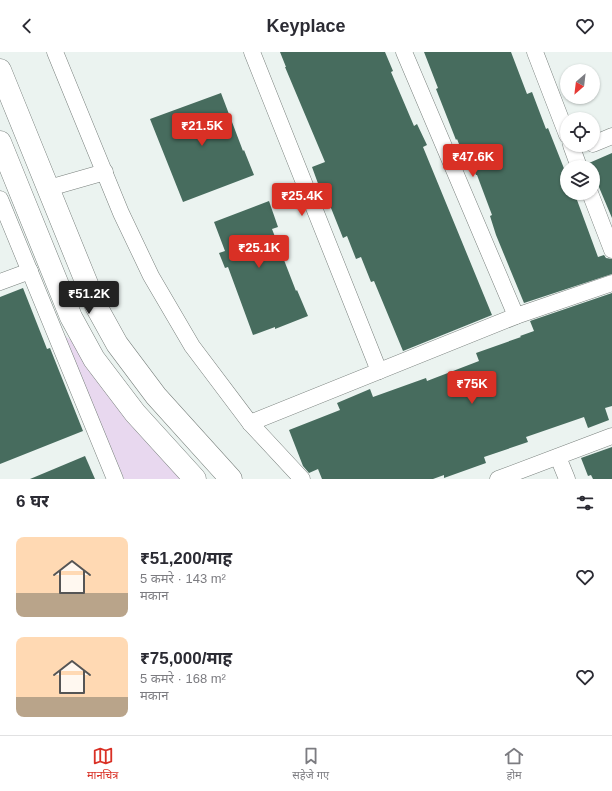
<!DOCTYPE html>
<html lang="hi">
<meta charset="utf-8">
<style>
body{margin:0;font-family:Arial,"Noto Sans Devanagari",sans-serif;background:#f7f7f7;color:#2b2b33;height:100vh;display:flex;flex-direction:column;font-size:15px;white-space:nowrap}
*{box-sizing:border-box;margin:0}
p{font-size:13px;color:#7c7c81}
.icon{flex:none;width:22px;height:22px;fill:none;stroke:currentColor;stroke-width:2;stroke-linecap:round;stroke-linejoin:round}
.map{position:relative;height:427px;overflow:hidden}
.side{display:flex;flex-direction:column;background:#fff;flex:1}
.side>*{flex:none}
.needle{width:26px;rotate:208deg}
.fabs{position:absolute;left:560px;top:12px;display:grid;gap:8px}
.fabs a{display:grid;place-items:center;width:40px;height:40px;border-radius:50%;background:#fff;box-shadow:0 1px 3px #0004;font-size:20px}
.price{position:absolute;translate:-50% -34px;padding:0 9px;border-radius:4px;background:#d93025;color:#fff;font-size:13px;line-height:26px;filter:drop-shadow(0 1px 2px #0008)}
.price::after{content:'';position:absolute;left:50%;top:24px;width:12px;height:9px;margin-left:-6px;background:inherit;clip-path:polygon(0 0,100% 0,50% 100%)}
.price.selected{background:#222;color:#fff}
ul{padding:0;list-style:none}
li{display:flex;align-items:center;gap:12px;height:100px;padding:0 16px}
li span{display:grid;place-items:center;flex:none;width:112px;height:80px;border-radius:8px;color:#555}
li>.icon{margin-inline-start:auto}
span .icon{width:48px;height:48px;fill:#fffc;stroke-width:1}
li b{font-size:17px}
h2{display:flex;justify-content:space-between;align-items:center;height:48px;padding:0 16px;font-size:17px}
header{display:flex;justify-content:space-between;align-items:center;height:52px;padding:0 16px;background:#fff;font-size:18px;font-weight:600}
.tab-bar{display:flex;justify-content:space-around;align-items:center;height:56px;border-top:1px solid #e1e1e2;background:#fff;font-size:11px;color:#7c7c81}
.tab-bar a{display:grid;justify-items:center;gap:2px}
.tab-bar .selected{color:#d93025}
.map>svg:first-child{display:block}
</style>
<header><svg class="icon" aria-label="back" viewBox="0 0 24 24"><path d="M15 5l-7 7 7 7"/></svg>Keyplace<svg class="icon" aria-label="heart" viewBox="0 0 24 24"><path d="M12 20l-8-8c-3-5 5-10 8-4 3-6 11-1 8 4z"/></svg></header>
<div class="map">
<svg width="612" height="427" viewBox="0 0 612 427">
<rect width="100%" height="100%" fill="#ebf3f0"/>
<polygon fill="#e8d8ef" points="64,283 87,301 187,427 124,427"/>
<g fill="#476c5e">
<polygon points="280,0 385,0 393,19 391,20 414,74 417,72 427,93 423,95 492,263 403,299 374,229 371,230 361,205 356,207 347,184 343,186 323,136 320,137 312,115 325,110 285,15 286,15"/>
<polygon points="424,0 511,0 527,42 532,40 546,77 548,76 565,119 567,125 567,141 573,141 577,148 598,205 604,203 606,206 612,207 612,222 524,251 496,183 490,164 492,163 477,123 476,123 469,105 465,107 457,87 456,88 436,37 438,36"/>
<polygon points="221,41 243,99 244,98 254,123 183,150 150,67"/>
<polygon points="612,101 612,166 593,121 593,115 591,115 589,111"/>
<polygon points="269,149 278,175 272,177 296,239 297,238 308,264 275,277 275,275 253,283 228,215 225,216 219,201 225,199 214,170"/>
<polygon points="23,236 47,297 50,296 83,379 0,412 0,245"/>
<polygon points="612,241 612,354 605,356 609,368 588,376 584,365 526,385 528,390 484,405 486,411 444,426 444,423 433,427 322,427 318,417 309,421 303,414 289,378 340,358 337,351 370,337 373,345 426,326 427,329 479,309 476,301 521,285 520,284 534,279 530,269"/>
<polygon points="612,395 612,427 593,427 591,423 588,424 581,406"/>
<polygon points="85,404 95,427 30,427"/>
</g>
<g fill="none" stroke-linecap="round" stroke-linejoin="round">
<defs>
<g id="street">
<polyline points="55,0 121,161 151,224 192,294 250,371 302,427"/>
<polyline points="252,0 379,319"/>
<polyline points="404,0 516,264"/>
<polyline points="535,0 567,83"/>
<polyline points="593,92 612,84"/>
<polyline points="571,93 579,115"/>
<polyline points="49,136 105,120"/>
<polyline points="590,141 612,198"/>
<polyline points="0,147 115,427"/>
<polyline points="0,230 30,219"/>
<polyline points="250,371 516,264 612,231"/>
<polyline points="558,405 567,427"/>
<polyline points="498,427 612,384"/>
</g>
<g id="secondary">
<polyline points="0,18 96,254 117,292 156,344 231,427"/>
<polyline points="0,90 71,265 94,307 135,361 195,427"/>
</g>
</defs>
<use href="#street" stroke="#79807d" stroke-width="17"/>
<use href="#secondary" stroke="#79807d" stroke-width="23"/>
<use href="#street" stroke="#fff" stroke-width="16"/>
<use href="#secondary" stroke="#fff" stroke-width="22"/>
</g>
</svg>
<div class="fabs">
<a><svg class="needle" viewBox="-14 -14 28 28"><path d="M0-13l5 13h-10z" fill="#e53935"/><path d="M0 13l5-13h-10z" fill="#7c7c81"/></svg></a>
<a><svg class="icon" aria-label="locate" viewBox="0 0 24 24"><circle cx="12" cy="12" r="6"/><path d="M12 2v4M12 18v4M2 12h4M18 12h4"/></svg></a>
<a><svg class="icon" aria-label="layers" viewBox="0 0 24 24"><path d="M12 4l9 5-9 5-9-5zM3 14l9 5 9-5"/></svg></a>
</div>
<b class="price" style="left:202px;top:95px">₹21.5K</b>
<b class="price" style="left:473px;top:126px">₹47.6K</b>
<b class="price" style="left:302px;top:165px">₹25.4K</b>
<b class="price" style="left:259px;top:217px">₹25.1K</b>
<b class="price selected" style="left:89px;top:263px">₹51.2K</b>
<b class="price" style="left:472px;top:353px">₹75K</b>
</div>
<section class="side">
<h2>6 घर<svg class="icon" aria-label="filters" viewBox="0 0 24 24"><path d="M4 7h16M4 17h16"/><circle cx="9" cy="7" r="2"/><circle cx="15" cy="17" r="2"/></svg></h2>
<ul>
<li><span style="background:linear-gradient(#ffd9b3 70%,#b9a48a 0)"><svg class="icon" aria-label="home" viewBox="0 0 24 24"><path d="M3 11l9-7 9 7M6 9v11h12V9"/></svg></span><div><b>₹51,200/माह</b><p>5 कमरे · 143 m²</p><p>मकान</p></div><svg class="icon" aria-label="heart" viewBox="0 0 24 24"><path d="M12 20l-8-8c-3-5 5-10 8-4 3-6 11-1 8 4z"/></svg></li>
<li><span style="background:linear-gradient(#ffd9b3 75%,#b9a48a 0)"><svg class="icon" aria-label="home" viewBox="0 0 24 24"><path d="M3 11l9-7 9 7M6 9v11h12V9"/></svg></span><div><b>₹75,000/माह</b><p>5 कमरे · 168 m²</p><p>मकान</p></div><svg class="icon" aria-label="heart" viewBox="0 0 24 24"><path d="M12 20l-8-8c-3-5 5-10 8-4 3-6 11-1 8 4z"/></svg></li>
</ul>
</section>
<nav class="tab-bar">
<a class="selected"><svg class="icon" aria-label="map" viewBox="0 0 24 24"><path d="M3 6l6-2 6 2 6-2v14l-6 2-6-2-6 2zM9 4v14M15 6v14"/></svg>मानचित्र</a>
<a><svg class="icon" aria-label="saved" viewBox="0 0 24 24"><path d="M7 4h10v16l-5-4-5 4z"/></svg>सहेजे गए</a>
<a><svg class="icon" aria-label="home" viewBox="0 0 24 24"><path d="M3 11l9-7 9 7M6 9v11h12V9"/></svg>होम</a>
</nav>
